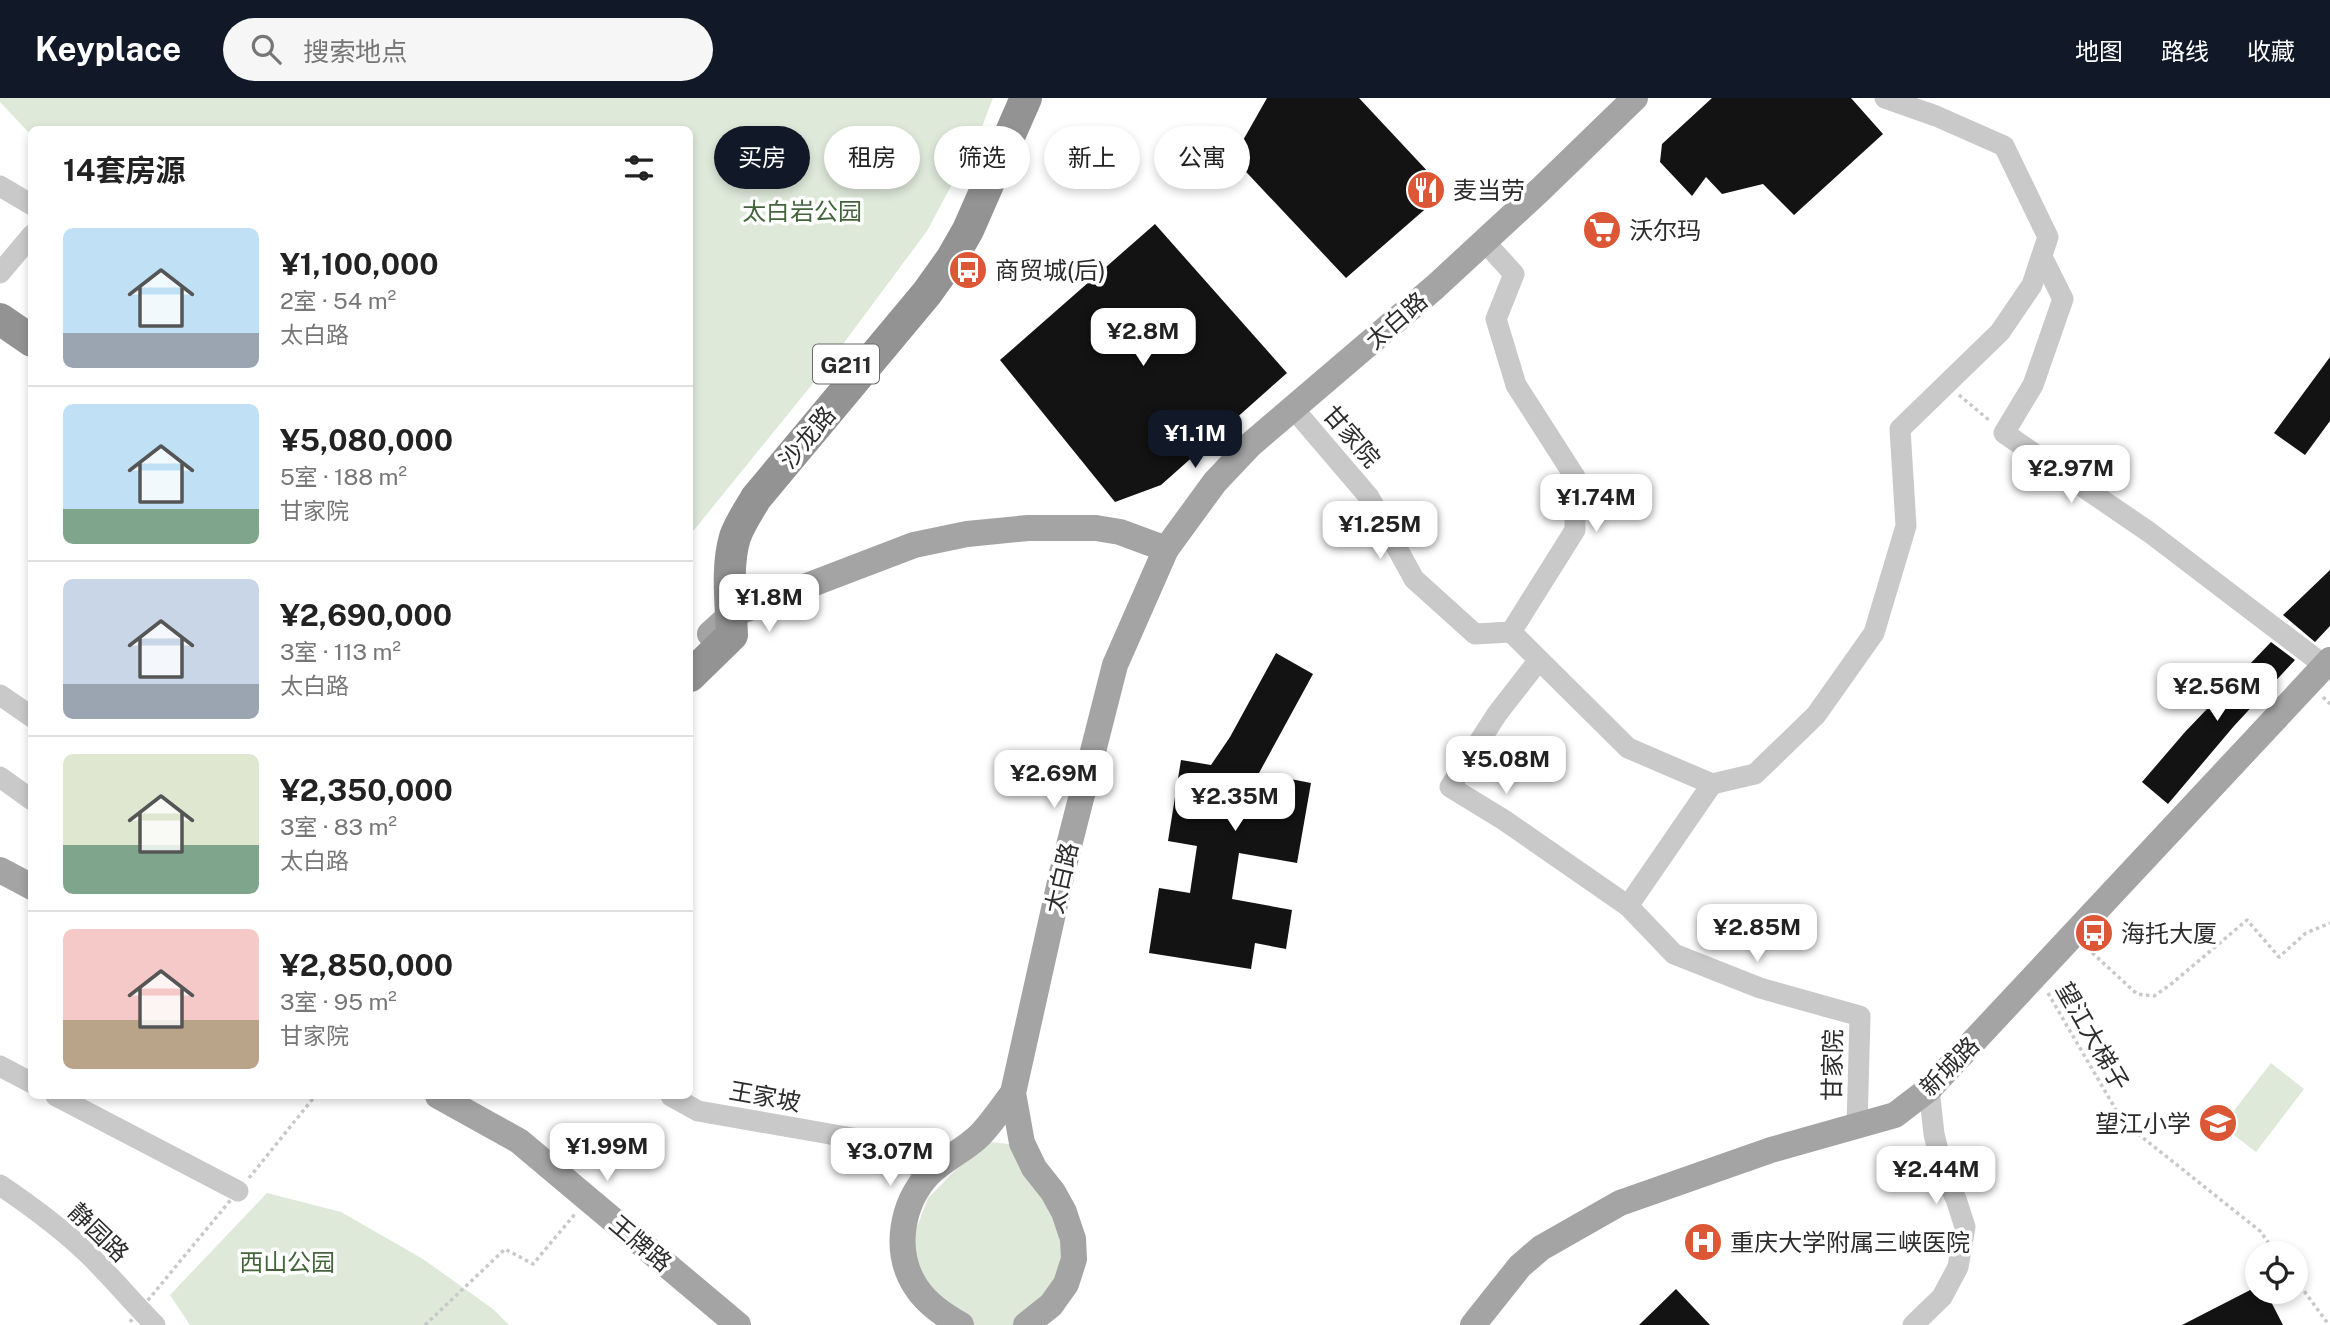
<!DOCTYPE html>
<html lang="zh">
<meta charset="utf-8">
<style>
body{margin:0;font-family:"Public Sans","Noto Sans SC",sans-serif;background:#f6f6f6;color:#222;height:100vh;display:flex;flex-direction:column;font-size:26px;white-space:nowrap}
*{box-sizing:border-box;margin:0}
p{font-size:23px;color:#767676}
.icon{flex:none;width:38px;height:38px;fill:none;stroke:currentColor;stroke-width:2;stroke-linecap:round;stroke-linejoin:round}
.map{position:relative;flex:1;overflow:hidden}
.side{position:absolute;left:28px;top:28px;width:665px;height:973px;display:flex;flex-direction:column;background:#fff;border-radius:10px;box-shadow:0 4px 10px #0003}
.side>*{flex:none}
.banner{position:absolute;left:714px;top:28px;width:665px;height:63px;display:flex;gap:14px}
.controls{position:absolute;left:2245px;top:1143px;display:grid;gap:14px}
.controls a{display:grid;place-items:center;width:63px;height:63px;border-radius:50%;background:#fff;box-shadow:0 4px 10px #0003;font-size:35px}
.price{position:absolute;translate:-50% -60px;padding:0 16px;border-radius:14px;background:#fff;color:#222;font-size:23px;line-height:46px;filter:drop-shadow(0 2px 4px #0008)}
.price::after{content:'';position:absolute;left:50%;top:42px;width:21px;height:16px;margin-left:-10px;background:inherit;clip-path:polygon(0 0,100% 0,50% 100%)}
.price.current{background:#111827;color:#fff}
ul{padding:0;list-style:none}
li{display:flex;align-items:center;gap:21px;height:175px;padding:0 35px}
li+li{border-top:2px solid #e0e0e0}
li span{display:grid;place-items:center;flex:none;width:196px;height:140px;border-radius:10px;color:#555}
li>.icon{margin-inline-start:auto}
span .icon{width:84px;height:84px;fill:#fffc;stroke-width:1}
li b{font-size:30px}
h2{display:flex;justify-content:space-between;align-items:center;height:84px;padding:0 35px;font-size:30px}
.tag{padding:0 24px;border-radius:32px;background:#fff;box-shadow:0 4px 10px #0003;font-size:24px;line-height:63px}
.tag.current{background:#111827;color:#fff}
header{display:flex;align-items:center;gap:42px;box-sizing:border-box;height:98px;padding:0 35px;background:#111827;color:#fff}
header strong{font-size:33px}
nav{display:flex;gap:38px;margin-inline-start:auto;font-size:24px}
.search{width:490px;height:63px;background:#f6f6f6;display:flex;align-items:center;gap:18px;box-sizing:border-box;padding:0 24px;border-radius:38px;color:#767676;font-size:26px}
.map>svg:first-child{display:block}
</style>
<header>
<strong>Keyplace</strong>
<div class="search"><svg class="icon" aria-label="search" viewBox="0 0 24 24"><circle cx="10" cy="10" r="6"/><path d="M15 15l6 6"/></svg>搜索地点</div>
<nav><a>地图</a><a>路线</a><a>收藏</a></nav>
</header>
<div class="map">
<svg width="2330" height="1227" viewBox="0 0 2330 1227">
<rect width="100%" height="100%" fill="#fff"/>
<g fill="#dee9da">
<polygon points="0,0 993,0 980,34 927,133 823,273 690,437 690,32 32,32 31,37 0,4"/>
<polygon points="2271,965 2304,991 2256,1054 2222,1028"/>
<polygon points="991,1044 1009,1046 1061,1122 1067,1157 1060,1188 1020,1227 975,1227 957,1218 923,1186 912,1142 928,1100 962,1066"/>
<polygon points="267,1095 341,1114 423,1161 493,1211 509,1227 190,1227 170,1197"/>
</g>
<g fill="#131313">
<polygon points="1267,0 1359,0 1446,93 1346,180 1233,60"/>
<polygon points="1712,0 1851,0 1883,36 1794,117 1763,86 1722,96 1706,79 1692,98 1660,64 1662,46"/>
<polygon points="1155,126 1287,275 1161,387 1115,404 1000,262"/>
<polygon points="2330,259 2330,323 2305,357 2274,335"/>
<polygon points="2330,472 2330,528 2315,544 2283,517"/>
<polygon points="2271,544 2295,562 2234,628 2168,706 2142,684 2185,634"/>
<polygon points="1276,555 1313,576 1259,675 1311,685 1297,765 1239,755 1232,801 1292,812 1286,851 1255,845 1251,871 1149,855 1159,790 1190,795 1197,748 1168,743 1181,662 1211,667 1230,639"/>
<polygon points="2258,1188 2258,1194 2266,1194 2283,1227 2182,1227"/>
<polygon points="1676,1191 1710,1227 1639,1227"/>
</g>
<g fill="none" stroke-linecap="round" stroke-linejoin="round">
<g stroke="#c9c9c9" stroke-width="3.5" stroke-dasharray="3.5 3.5" stroke-linecap="butt">
<polyline points="1959,297 1990,323"/>
<polyline points="2323,599 2330,606"/>
<polyline points="2087,850 2137,896 2154,898 2170,887 2247,822 2279,859 2306,835 2330,825"/>
<polyline points="2048,895 2123,1024 2260,1133 2276,1155"/>
<polyline points="249,1080 315,998"/>
<polyline points="2296,1182 2329,1227"/>
<polyline points="425,1227 505,1151 533,1166 575,1116"/>
</g>
<g stroke="#c9c9c9" stroke-width="21">
<polyline points="0,88 32,107"/>
<polyline points="1484,143 1514,176 1496,221 1516,287 1575,379 1575,432 1511,534 1628,650 1712,686 1755,676 1816,617 1874,535 1906,428 1900,331 2000,234 2032,187 2048,139 2004,48 1936,18 1885,0"/>
<polyline points="2042,159 2063,201 2033,287 2004,335 2149,434 2325,568"/>
<polyline points="0,175 32,137"/>
<polyline points="1293,310 1369,399 1414,481 1475,536 1511,534"/>
<polyline points="1539,562 1497,616 1450,689 1504,722 1628,808"/>
<polyline points="0,597 32,619"/>
<polyline points="0,679 32,702"/>
<polyline points="1712,686 1628,808 1674,856 1760,890 1860,918 1857,1028"/>
<polyline points="0,968 32,985"/>
<polyline points="56,998 238,1093"/>
<polyline points="671,998 698,1013 864,1042 930,1075"/>
<path d="M0,1087C31,1108 60,1129 87,1155C111,1178 132,1204 155,1227"/>
<polyline points="1913,1227 1942,1199 1958,1169 1965,1129 1956,1101 1943,1074 1934,1036 1929,991"/>
</g>
<g stroke="#a4a4a4" stroke-width="26">
<polyline points="710,536 731,517 914,447 967,436 1028,430 1096,430 1120,434 1166,451"/>
<polyline points="0,772 32,789"/>
<polyline points="438,998 519,1043 738,1227"/>
<path d="M961,1227C944,1217 927,1206 916,1189C893,1154 901,1106 929,1076C944,1061 965,1052 980,1037C992,1025 1002,1009 1013,995"/>
<polyline points="1026,1227 1051,1207 1066,1186 1074,1161 1073,1141 1064,1114 1053,1094 1034,1070 1022,1045 1013,995 1062,775 1115,567 1166,451 1215,384 1250,347 1435,189 1541,91 1635,0"/>
<polyline points="1473,1227 1520,1168 1541,1150 1620,1105 1771,1052 1895,1017 1929,991 2330,562"/>
</g>
<g stroke="#939393" stroke-width="32">
<polyline points="0,221 32,243"/>
<path d="M690,578L732,537C731,506 726,469 735,439C740,425 749,412 756,400L927,195L952,160L968,132L1026,0"/>
</g>
<polyline stroke="#c9c9c9" stroke-width="3.5" stroke-dasharray="3.5 3.5" stroke-linecap="butt" points="130,1224 238,1093"/>
</g>
<defs>
<symbol id="restaurant-disc" viewBox="-11 -11 22 22"><circle r="9.5" fill="#db5736" stroke="#fff"/><path d="M-5-6h1v4h1v-4h1v4h1v-4h1v5L-1.5 .5V6h-2V.5L-5-1ZM5-6V6H3V1.5H1.5Q1.5-4 5-6Z" fill="#fff"/></symbol>
<symbol id="supermarket-disc" viewBox="-11 -11 22 22"><circle r="9.5" fill="#db5736" stroke="#fff"/><path d="M-6-5.5h2.5l.6 2H6L4.5 2H-2.5L-4.4-4H-6ZM-1.5 3.2a1.3 1.3 0 1 0 .1 0ZM3 3.2a1.3 1.3 0 1 0 .1 0Z" fill="#fff"/></symbol>
<symbol id="bus-disc" viewBox="-11 -11 22 22"><circle r="9.5" fill="#db5736" stroke="#fff"/><path d="M-5-6H5V4H4V6H2V4H-2V6H-4V4H-5ZM-3.5-4V0h7V-4ZM-3.5 1.2v1.5H-2V1.2ZM2 1.2v1.5H3.5V1.2Z" fill="#fff"/></symbol>
<symbol id="school-disc" viewBox="-11 -11 22 22"><circle r="9.5" fill="#db5736" stroke="#fff"/><path d="M0-5L7-2L0 1L-7-2ZM-4 1L0 2.5L4 1V4Q0 6-4 4Z" fill="#fff"/></symbol>
<symbol id="hospital-disc" viewBox="-11 -11 22 22"><circle r="9.5" fill="#db5736" stroke="#fff"/><path d="M-5-5h3v3.5h4V-5h3V5h-3V1.5h-4V5h-3Z" fill="#fff"/></symbol>
</defs>
<g fill-rule="evenodd">
<use href="#restaurant-disc" x="1404" y="70" width="44" height="44"/>
<use href="#supermarket-disc" x="1580" y="110" width="44" height="44"/>
<use href="#bus-disc" x="946" y="150" width="44" height="44"/>
<use href="#bus-disc" x="2072" y="813" width="44" height="44"/>
<use href="#school-disc" x="2196" y="1003" width="44" height="44"/>
<use href="#hospital-disc" x="1681" y="1122" width="44" height="44"/>
</g>
<g text-anchor="middle" dominant-baseline="central" stroke-width="7" stroke-linejoin="round" paint-order="stroke">
<rect fill="#fff" stroke="#6b6b6b" stroke-width="2" x="813" y="246.5" width="66" height="39" rx="5"/>
<g font-size="23" font-weight="bold" fill="#2c2c2c">
<text x="846" y="266">G211</text>
</g>
<g font-size="24" fill="#2c2c2c" stroke="#fff" text-anchor="start">
<text x="1453" y="92">麦当劳</text>
<text x="1629" y="132">沃尔玛</text>
<text x="995" y="172">商贸城(后)</text>
<text x="2121" y="835">海托大厦</text>
<text x="2191" y="1025" text-anchor="end">望江小学</text>
<text x="1730" y="1144">重庆大学附属三峡医院</text>
</g>
<g font-size="24" fill="#44653c" stroke="#fff">
<text x="802" y="113">太白岩公园</text>
<text x="287" y="1164">西山公园</text>
</g>
<g font-size="24" fill="#2c2c2c" stroke="#fff">
<text transform="translate(1396 222) rotate(-41)">太白路</text>
<text transform="translate(1352 338) rotate(49)">甘家院</text>
<text transform="translate(807 339) rotate(-50)">沙龙路</text>
<text transform="translate(1061 780) rotate(-77)">太白路</text>
<text transform="translate(2093 938) rotate(60)">望江大梯子</text>
<text transform="translate(1832 967) rotate(-89)">甘家院</text>
<text transform="translate(1949 968) rotate(-45)">新城路</text>
<text transform="translate(765 998) rotate(10)">王家坡</text>
<text transform="translate(99 1134) rotate(44)">静园路</text>
<text transform="translate(641 1145) rotate(40)">王牌路</text>
</g>
</g>
</svg>
<div class="controls">
<a><svg class="icon" aria-label="locate" viewBox="0 0 24 24"><circle cx="12" cy="12" r="6"/><path d="M12 2v4M12 18v4M2 12h4M18 12h4"/></svg></a>
</div>
<b class="price" style="left:1143px;top:270px">¥2.8M</b>
<b class="price current" style="left:1195px;top:372px">¥1.1M</b>
<b class="price" style="left:2071px;top:407px">¥2.97M</b>
<b class="price" style="left:1596px;top:436px">¥1.74M</b>
<b class="price" style="left:1380px;top:463px">¥1.25M</b>
<b class="price" style="left:769px;top:536px">¥1.8M</b>
<b class="price" style="left:2217px;top:625px">¥2.56M</b>
<b class="price" style="left:1506px;top:698px">¥5.08M</b>
<b class="price" style="left:1054px;top:712px">¥2.69M</b>
<b class="price" style="left:1235px;top:735px">¥2.35M</b>
<b class="price" style="left:1757px;top:866px">¥2.85M</b>
<b class="price" style="left:607px;top:1085px">¥1.99M</b>
<b class="price" style="left:890px;top:1090px">¥3.07M</b>
<b class="price" style="left:1936px;top:1108px">¥2.44M</b>
<div class="banner">
<a class="tag current">买房</a>
<a class="tag">租房</a>
<a class="tag">筛选</a>
<a class="tag">新上</a>
<a class="tag">公寓</a>
</div>
<section class="side">
<h2>14套房源<svg class="icon" aria-label="filters" viewBox="0 0 24 24"><path d="M4 7h16M4 17h16"/><circle cx="9" cy="7" r="2"/><circle cx="15" cy="17" r="2"/></svg></h2>
<ul>
<li><span style="background:linear-gradient(#bfe0f5 75%,#9aa5b1 0)"><svg class="icon" aria-label="home" viewBox="0 0 24 24"><path d="M3 11l9-7 9 7M6 9v11h12V9"/></svg></span><div><b>¥1,100,000</b><p>2室 · 54 m²</p><p>太白路</p></div></li>
<li><span style="background:linear-gradient(#bfe0f5 75%,#7fa58c 0)"><svg class="icon" aria-label="home" viewBox="0 0 24 24"><path d="M3 11l9-7 9 7M6 9v11h12V9"/></svg></span><div><b>¥5,080,000</b><p>5室 · 188 m²</p><p>甘家院</p></div></li>
<li><span style="background:linear-gradient(#c9d6e8 75%,#9aa5b1 0)"><svg class="icon" aria-label="home" viewBox="0 0 24 24"><path d="M3 11l9-7 9 7M6 9v11h12V9"/></svg></span><div><b>¥2,690,000</b><p>3室 · 113 m²</p><p>太白路</p></div></li>
<li><span style="background:linear-gradient(#dfe7d0 65%,#7fa58c 0)"><svg class="icon" aria-label="home" viewBox="0 0 24 24"><path d="M3 11l9-7 9 7M6 9v11h12V9"/></svg></span><div><b>¥2,350,000</b><p>3室 · 83 m²</p><p>太白路</p></div></li>
<li><span style="background:linear-gradient(#f6c9c9 65%,#b9a48a 0)"><svg class="icon" aria-label="home" viewBox="0 0 24 24"><path d="M3 11l9-7 9 7M6 9v11h12V9"/></svg></span><div><b>¥2,850,000</b><p>3室 · 95 m²</p><p>甘家院</p></div></li>
</ul>
</section>
</div>
